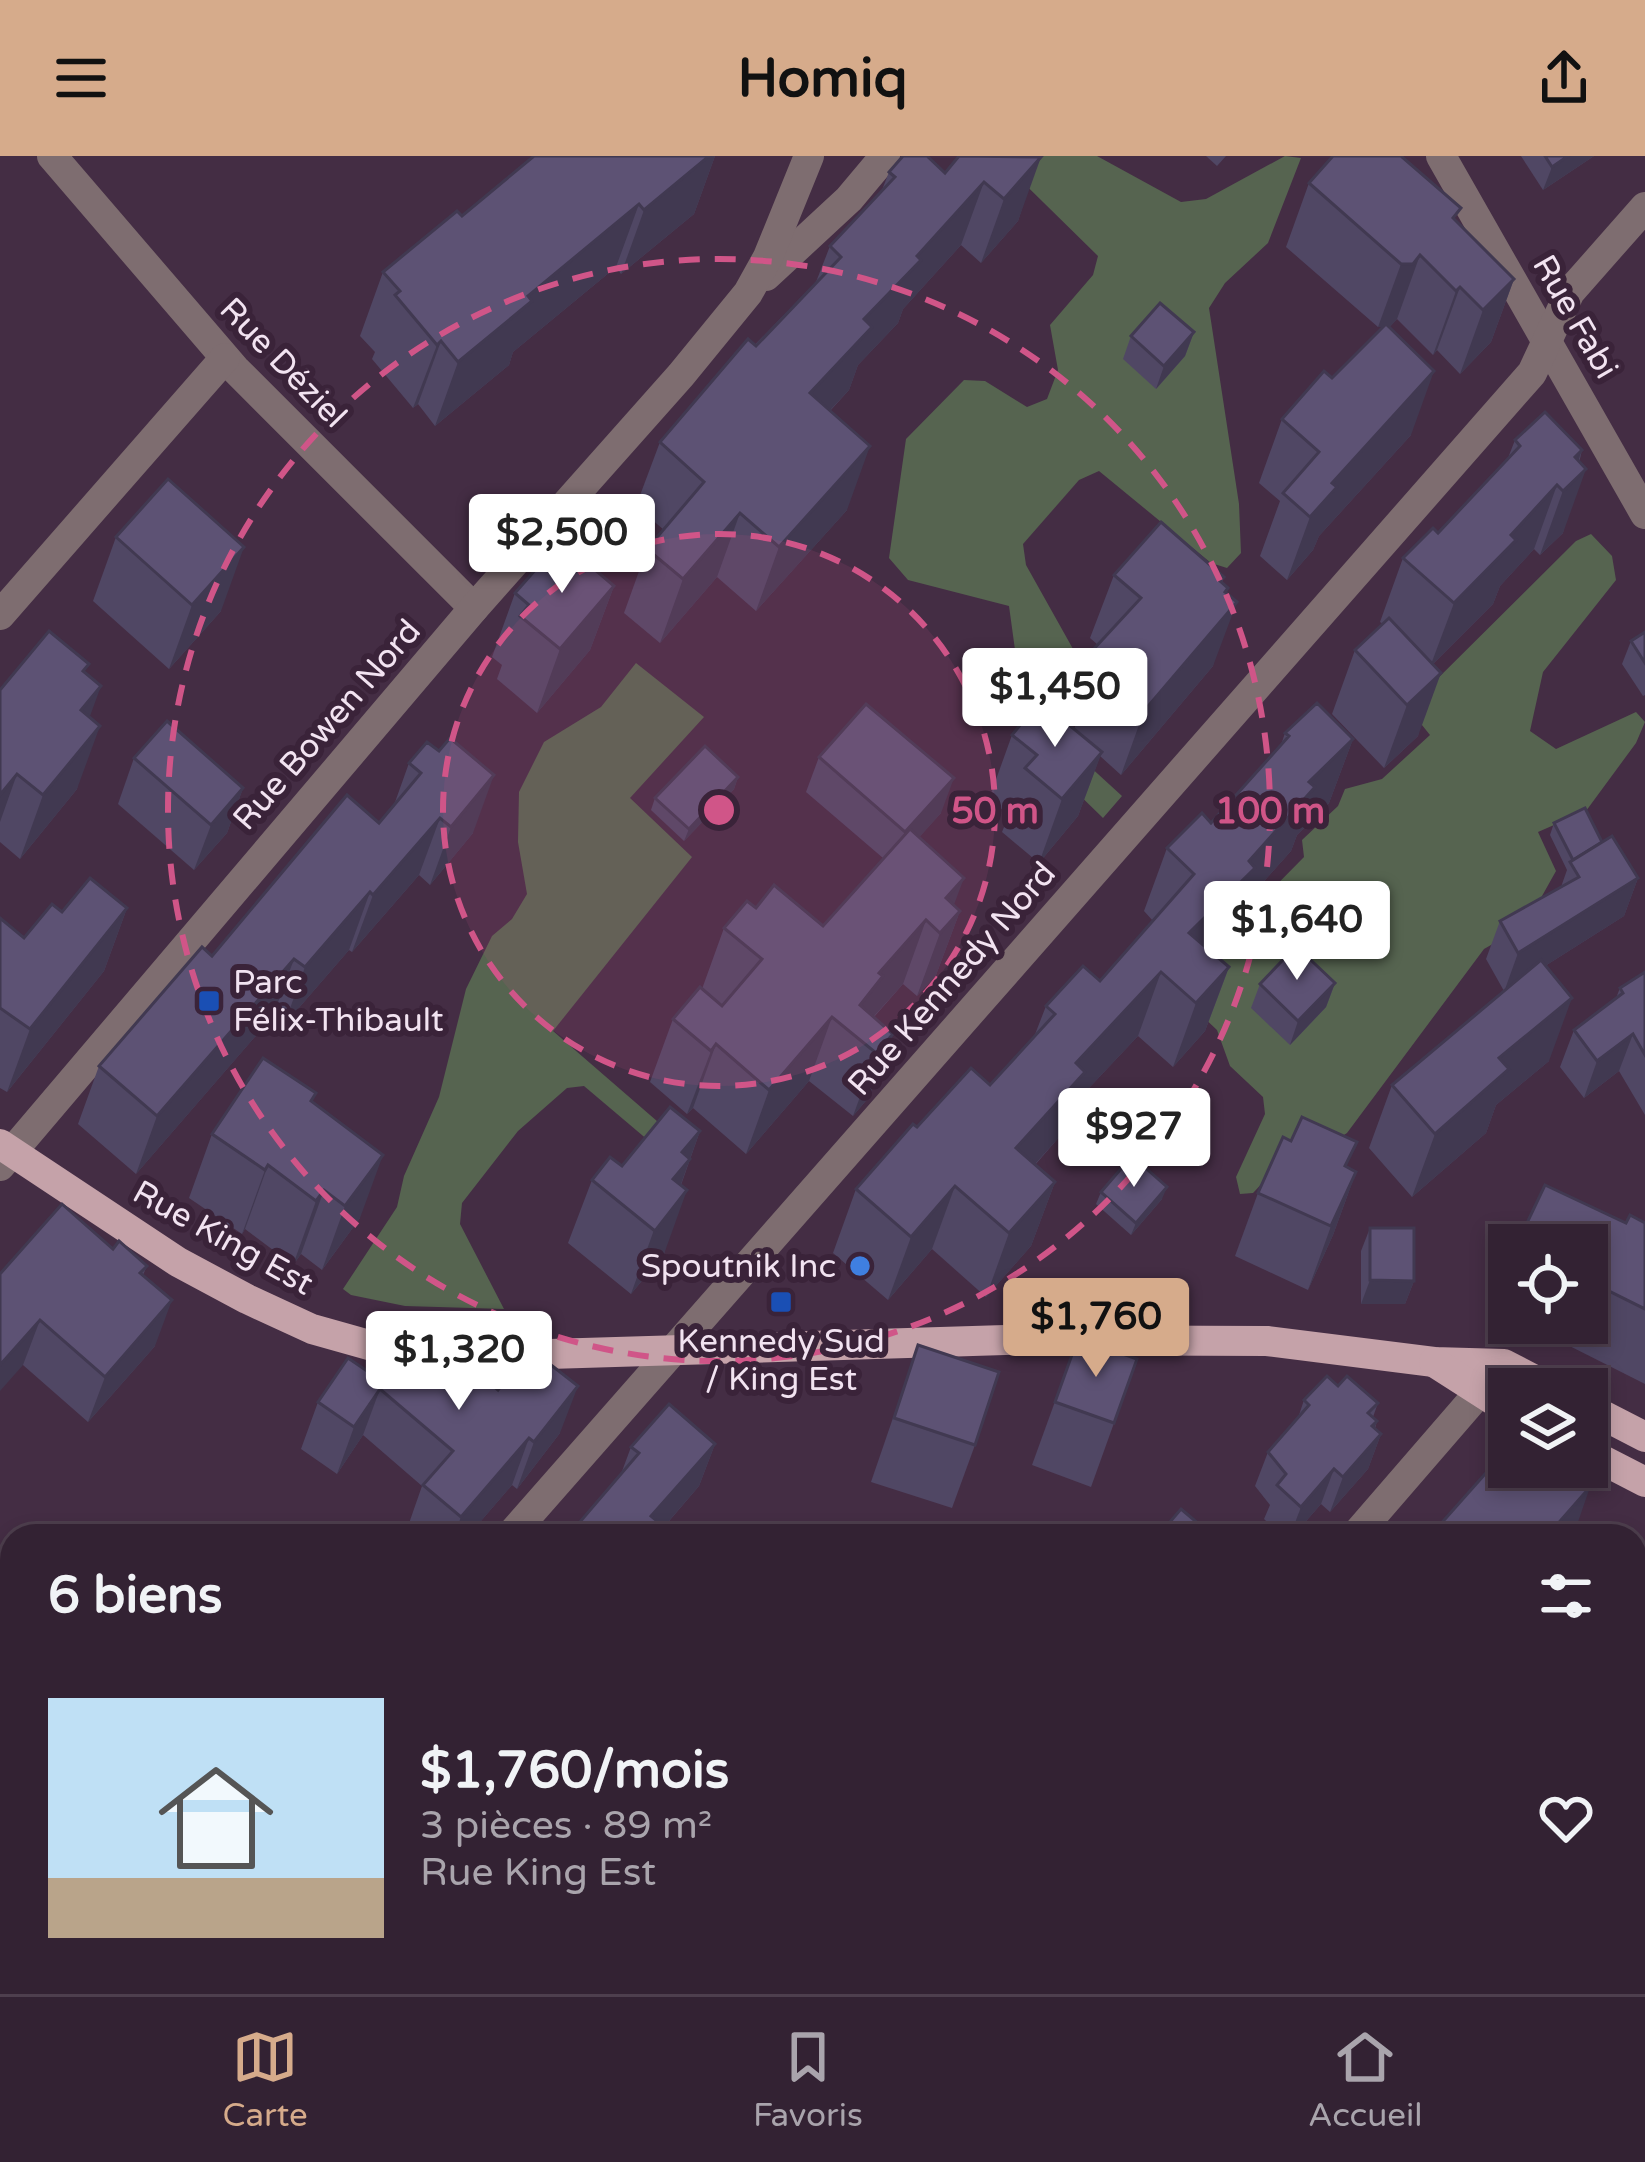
<!DOCTYPE html>
<html lang="fr">
<meta charset="utf-8">
<style>
body{margin:0;font-family:"Varela Round",sans-serif;background:#3b2a3b;color:#f1f3f6;height:100vh;display:flex;flex-direction:column;font-size:45px;white-space:nowrap}
*{box-sizing:border-box;margin:0}
p{font-size:39px;color:#a9a4ac}
.icon{flex:none;width:66px;height:66px;fill:none;stroke:currentColor;stroke-width:2;stroke-linecap:round;stroke-linejoin:round}
.map{position:relative;flex:1;overflow:hidden}
.details{position:absolute;left:0px;top:1368px;width:1647px;height:471px;display:flex;flex-direction:column;background:#323;border-radius:36px 36px 0 0;box-shadow:0 6px 18px #0003,0 0 0 3px #4e3f4e}
.details>*{flex:none}
.controls{position:absolute;left:1488px;top:1068px;display:grid;gap:24px}
.controls a{display:grid;place-items:center;width:120px;height:120px;border-radius:0px;background:#323;box-shadow:0 6px 18px #0003,0 0 0 3px #4e3f4e;font-size:60px}
.price{position:absolute;translate:-50% -102px;padding:0 27px;border-radius:12px;background:#fff;color:#222;font-size:39px;line-height:78px;filter:drop-shadow(0 3px 6px #0008)}
.price::after{content:'';position:absolute;left:50%;top:72px;width:36px;height:27px;margin-left:-18px;background:inherit;clip-path:polygon(0 0,100% 0,50% 100%)}
.price.on{background:#d6ab8b;color:#111}
ul{padding:0;list-style:none}
li{display:flex;align-items:center;gap:36px;height:300px;padding:0 48px}
li+li{border-top:3px solid #4e3f4e}
li span{display:grid;place-items:center;flex:none;width:336px;height:240px;border-radius:0px;color:#555}
li>.icon{margin-inline-start:auto}
span .icon{width:144px;height:144px;fill:#fffc;stroke-width:1}
li b{font-size:51px}
h2{display:flex;justify-content:space-between;align-items:center;height:144px;padding:0 48px;font-size:51px}
header{display:flex;justify-content:space-between;align-items:center;height:156px;padding:0 48px;background:#d6ab8b;color:#111;font-size:54px;font-weight:800}
.menu{display:flex;justify-content:space-around;align-items:center;height:168px;border-top:3px solid #4e3f4e;background:#323;font-size:33px;color:#a9a4ac}
.menu a{display:grid;justify-items:center;gap:6px}
.menu .on{color:#d6ab8b}
.map>svg:first-child{display:block}
</style>
<header><svg class="icon" aria-label="menu" viewBox="0 0 24 24"><path d="M4 6h16M4 12h16M4 18h16"/></svg>Homiq<svg class="icon" aria-label="share" viewBox="0 0 24 24"><path d="M12 15V3M7 8l5-5 5 5M5 13v7h14v-7"/></svg></header>
<div class="map">
<svg width="1645" height="1838" viewBox="0 0 1645 1838">
<rect width="100%" height="100%" fill="#442d44"/>
<g fill="#566450">
<polygon points="996,0 1097,0 1181,46 1206,43 1285,0 1301,2 1268,87 1225,127 1209,152 1239,348 1241,397 1227,412 1211,407 1099,315 1079,324 1023,388 1026,409 1082,509 1075,527 1050,555 1051,575 1122,640 1103,662 1028,589 1009,450 908,424 889,402 906,283 964,224 985,225 1027,251 1047,243 1058,214 1050,169 1093,119 1098,100"/>
<polygon points="1591,378 1612,400 1616,424 1543,516 1530,575 1556,593 1636,556 1645,566 1636,587 1586,655 1538,676 1556,715 1542,740 1549,756 1484,793 1347,977 1330,988 1301,986 1253,1037 1240,1038 1236,1021 1265,958 1263,941 1230,910 1217,874 1181,840 1244,776 1244,762 1304,701 1302,684 1338,650 1345,633 1382,623 1430,579 1414,559 1417,543 1576,385"/>
<polygon points="636,507 704,561 630,642 692,701 553,875 665,972 649,985 584,930 567,932 518,975 462,1047 460,1068 504,1153 405,1150 351,1139 343,1133 397,1051 404,1020 439,941 466,833 492,780 512,763 527,738 518,686 519,636 544,586 601,551"/>
</g>
<g fill="none" stroke-linecap="round" stroke-linejoin="round">
<g stroke="#7e6d70" stroke-width="30">
<polyline points="52,0 235,213 474,452"/>
<polyline points="1441,0 1645,358"/>
<polyline points="766,120 849,43 885,0"/>
<polyline points="0,459 225,202"/>
<polyline points="0,1010 474,452 681,219 748,137 768,101 809,0"/>
<polyline points="510,1380 1532,217 1570,136 1645,51"/>
<polyline points="1355,1380 1496,1217"/>
<polyline points="1540,1827 1555,1838"/>
<polyline points="107,1838 117,1827"/>
<polyline points="959,1838 968,1827"/>
<polyline points="1598,1838 1619,1830 1645,1833"/>
</g>
<g stroke="#c5a2a9" stroke-width="30">
<polyline points="0,988 178,1106 247,1143 312,1173 376,1191 487,1200 1005,1184 1267,1185 1434,1206 1504,1208 1552,1233"/>
<polyline points="1434,1206 1509,1254"/>
<polyline points="1587,1251 1645,1281"/>
<polyline points="1587,1296 1645,1326"/>
</g>
</g>
<g fill="#504764">
<polygon points="534,0 715,0 694,58 621,118 616,111 513,196 509,209 435,270 418,248 413,252 372,203 375,196 360,180 383,116 462,60"/>
<polygon points="1039,0 1018,65 981,107 961,89 903,153 898,167 858,209 849,234 830,255 847,354 756,455 717,421 660,487 624,457 647,393 664,374 636,350 660,286 816,126 830,90 882,34 889,16 945,17"/>
<polygon points="1206,0 1226,0 1217,10"/>
<polygon points="1521,0 1594,0 1543,34"/>
<polygon points="1309,27 1456,65 1514,123 1491,186 1460,218 1437,194 1433,199 1397,163 1389,171 1411,279 1319,380 1313,394 1287,424 1260,400 1280,345 1259,327 1282,263 1332,222 1382,171 1378,171 1286,91"/>
<polygon points="1194,176 1185,200 1156,233 1123,203 1131,180"/>
<polygon points="1515,284 1582,294 1563,377 1540,399 1534,393 1500,430 1493,448 1433,508 1418,580 1384,612 1332,558 1355,494 1383,468 1380,466 1403,402 1438,377 1508,302"/>
<polygon points="116,381 221,455 169,513 93,445"/>
<polygon points="563,405 614,430 590,494 537,557 497,523 502,509 492,501 515,437"/>
<polygon points="1114,419 1224,421 1222,427 1226,437 1213,510 1121,619 1100,600 1078,660 1039,707 1002,676 1009,659 989,643 1012,579 1074,573 1077,566 1069,559 1092,495 1098,489 1090,482"/>
<polygon points="1645,476 1645,539 1643,540 1622,508 1631,485"/>
<polygon points="86,517 90,561 77,633 20,703 0,686 0,534"/>
<polygon points="1285,577 1353,583 1329,647 1297,679 1291,695 1241,751 1232,776 1211,796 1229,811 1205,875 1173,911 1138,880 1072,950 1061,979 1035,1009 1055,1026 1031,1090 986,1141 932,1093 888,1144 833,1097 856,1033 917,971 990,929 1034,881 1046,850 1100,825 1153,765 1144,755 1167,692 1211,667 1281,589"/>
<polygon points="427,586 473,677 430,729 419,719 352,796 349,794 284,869 273,860 136,1018 78,968 99,910 379,667 394,649 409,607"/>
<polygon points="819,601 941,657 919,681 954,750 960,755 936,819 917,840 903,828 874,861 893,878 869,941 853,960 809,925 746,998 693,952 687,958 650,926 673,863 702,833 724,772 756,752 823,770 883,702 806,636"/>
<polygon points="134,602 243,632 227,677 194,714 118,648"/>
<polygon points="738,621 734,633 684,685 651,654 655,642"/>
<polygon points="1554,667 1602,686 1638,722 1624,760 1545,810 1549,905 1496,949 1486,977 1412,1041 1369,992 1392,929 1504,835 1486,803 1500,765 1561,731 1567,714 1550,679"/>
<polygon points="127,752 104,815 7,936 0,932 0,762 24,782 62,756"/>
<polygon points="1645,816 1645,959 1619,915 1584,942 1560,911 1574,874 1616,842 1620,832"/>
<polygon points="1335,827 1326,851 1290,889 1251,852 1260,828"/>
<polygon points="312,946 360,1062 322,1114 301,1098 293,1109 245,1073 242,1078 189,1042 212,978"/>
<polygon points="700,975 681,1029 664,1098 631,1138 568,1087 592,1024"/>
<polygon points="1291,985 1356,1016 1333,1079 1308,1134 1235,1100 1258,1037"/>
<polygon points="1101,1036 1162,1043 1131,1079 1096,1048"/>
<polygon points="1626,1067 1645,1067 1645,1228 1524,1167 1587,1167 1587,1089"/>
<polygon points="1370,1072 1414,1125 1405,1148 1361,1148 1361,1095"/>
<polygon points="113,1093 147,1110 143,1119 155,1190 88,1266 23,1209 0,1118"/>
<polygon points="1509,1111 1509,1160 1494,1152"/>
<polygon points="1078,1182 1137,1203 1091,1331 1032,1309"/>
<polygon points="918,1189 975,1289 952,1352 871,1326"/>
<polygon points="367,1215 417,1218 431,1215 498,1234 560,1277 517,1333 512,1329 468,1380 411,1380 406,1376 422,1330 363,1279 337,1318 301,1293 318,1246"/>
<polygon points="1304,1244 1378,1247 1373,1261 1377,1265 1375,1273 1381,1278 1368,1313 1330,1356 1321,1348 1293,1380 1282,1380 1264,1363 1270,1349 1255,1330 1268,1296 1298,1262"/>
<polygon points="715,1288 699,1330 664,1371 675,1380 575,1380 579,1367 621,1318 631,1291"/>
<polygon points="12,1556 12,1606 0,1594 0,1568"/>
<polygon points="12,1785 12,1827 58,1827 54,1833 58,1838 0,1838 0,1820 2,1817 0,1810 7,1791"/>
<polygon points="373,1827 432,1827 421,1838 385,1838"/>
<polygon points="500,1827 708,1827 720,1838 496,1838"/>
<polygon points="765,1827 907,1827 898,1838 777,1838"/>
</g>
<g fill="#413951">
<polygon points="709,0 715,0 694,58 621,118 644,54"/>
<polygon points="1568,0 1594,0 1543,34 1552,11"/>
<polygon points="1041,1 1018,65 981,107 1004,43"/>
<polygon points="984,26 961,89 903,153 898,167 858,209 849,234 786,301 810,237 864,163 917,100"/>
<polygon points="639,48 616,111 513,196 509,209 435,270 458,206 528,140"/>
<polygon points="1420,99 1397,163 1390,171 1378,171 1401,108"/>
<polygon points="1514,123 1491,186 1460,218 1483,154"/>
<polygon points="1460,131 1437,194 1433,199 1456,135"/>
<polygon points="1194,176 1185,200 1156,233 1164,210"/>
<polygon points="441,185 418,248 413,252 437,189"/>
<polygon points="1434,215 1411,279 1319,380 1313,394 1287,424 1310,361 1332,327"/>
<polygon points="870,290 847,354 756,455 779,391"/>
<polygon points="1582,294 1570,329 1586,313 1563,377 1540,399 1575,301"/>
<polygon points="1557,329 1534,393 1500,430 1493,448 1430,511 1454,447 1511,379"/>
<polygon points="740,357 717,421 660,487 683,423"/>
<polygon points="244,391 221,455 169,513 192,449"/>
<polygon points="614,430 590,494 537,557 560,493"/>
<polygon points="1228,432 1213,475 1237,446 1213,510 1121,619 1144,555"/>
<polygon points="1441,517 1418,580 1384,612 1407,549"/>
<polygon points="101,530 78,593 81,554"/>
<polygon points="100,570 77,633 20,703 43,639"/>
<polygon points="1353,583 1329,647 1297,679 1291,695 1241,751 1232,776 1177,830 1189,777 1249,705 1309,626"/>
<polygon points="1102,596 1078,660 1039,707 1062,643"/>
<polygon points="17,618 0,666 0,639"/>
<polygon points="494,619 473,677 430,729 451,671"/>
<polygon points="738,621 734,633 684,685 689,673"/>
<polygon points="954,622 941,657 893,711 905,676"/>
<polygon points="243,632 227,677 194,714 211,669"/>
<polygon points="440,662 419,719 352,796 373,739"/>
<polygon points="964,722 946,770 960,755 936,819 917,840 940,777 946,742"/>
<polygon points="1638,722 1624,760 1504,836 1518,797"/>
<polygon points="370,736 349,794 284,869 305,811"/>
<polygon points="127,752 104,815 7,936 30,873"/>
<polygon points="926,764 903,828 865,870 860,849 879,817"/>
<polygon points="294,803 273,860 136,1018 157,960"/>
<polygon points="1229,811 1205,875 1173,911 1196,847"/>
<polygon points="1161,816 1138,880 1072,950 1061,979 993,1055 1016,992 1076,907"/>
<polygon points="1335,827 1326,851 1290,889 1298,865"/>
<polygon points="1572,842 1549,905 1496,949 1486,977 1412,1041 1435,978 1499,902"/>
<polygon points="832,861 809,925 746,998 769,934"/>
<polygon points="893,878 869,941 853,960 876,897"/>
<polygon points="1633,878 1619,915 1584,942 1597,905"/>
<polygon points="716,888 693,952 687,958 711,895"/>
<polygon points="700,975 672,1053 687,1034 664,1098 631,1138 682,996"/>
<polygon points="383,999 360,1062 322,1114 345,1050"/>
<polygon points="268,1009 245,1073 242,1078 265,1014"/>
<polygon points="1356,1016 1333,1079 1308,1134 1331,1070"/>
<polygon points="1055,1026 1031,1090 986,1141 1009,1077"/>
<polygon points="955,1030 932,1093 888,1144 911,1081"/>
<polygon points="1167,1031 1162,1043 1131,1079 1136,1067"/>
<polygon points="324,1034 301,1098 293,1109 316,1045"/>
<polygon points="1370,1124 1414,1125 1405,1148 1361,1148"/>
<polygon points="172,1144 155,1190 88,1266 105,1221"/>
<polygon points="40,1164 23,1209 0,1235 0,1209"/>
<polygon points="578,1230 560,1277 517,1333 534,1286"/>
<polygon points="380,1233 363,1279 337,1318 354,1271"/>
<polygon points="1377,1265 1367,1294 1381,1278 1368,1313 1330,1356 1343,1321 1372,1270"/>
<polygon points="529,1282 512,1329 468,1380 454,1380 461,1361"/>
<polygon points="715,1288 699,1330 656,1380 651,1360"/>
<polygon points="1334,1313 1321,1348 1293,1380 1290,1380 1301,1351"/>
<polygon points="1590,1331 1578,1366 1565,1380 1547,1380"/>
<polygon points="12,1695 12,1718 9,1727 0,1737 0,1708"/>
<polygon points="336,1827 371,1827 361,1838 325,1838"/>
<polygon points="416,1827 432,1827 421,1838 412,1838"/>
<polygon points="873,1827 907,1827 898,1838 865,1838"/>
</g>
<g fill="#5d5274" stroke="#413951" stroke-width="3">
<polygon points="534,0 709,0 644,54 639,48 528,140 532,145 458,206 441,185 437,189 395,139 400,135 383,116 457,55 462,60"/>
<polygon points="903,0 927,0 945,17 959,0 1041,1 1004,43 984,26 917,100 921,104 864,163 872,171 810,237 870,290 779,391 740,357 683,423 647,393 704,326 660,286 748,183 756,190 841,101 830,90 895,21 889,16"/>
<polygon points="1333,0 1401,0 1461,52 1453,62 1514,123 1483,154 1460,131 1456,135 1420,99 1413,108 1401,108 1309,27"/>
<polygon points="1545,0 1568,0 1552,11"/>
<polygon points="1160,147 1194,176 1164,210 1131,180"/>
<polygon points="1386,168 1434,215 1332,327 1337,331 1310,361 1283,337 1319,296 1282,263 1324,215 1332,222"/>
<polygon points="1545,256 1582,294 1575,301 1586,313 1563,335 1557,329 1511,379 1516,384 1454,447 1403,402 1433,372 1438,377 1520,290 1515,284"/>
<polygon points="168,323 244,391 192,449 116,381"/>
<polygon points="1161,366 1224,421 1220,425 1228,432 1225,436 1237,446 1144,555 1097,512 1103,505 1092,495 1141,442 1114,419"/>
<polygon points="572,394 614,430 560,493 520,460 529,449 515,437 552,395 563,405"/>
<polygon points="1389,462 1441,517 1407,549 1355,494"/>
<polygon points="49,475 89,508 83,515 101,530 81,554 100,570 43,639 17,618 0,639 0,534"/>
<polygon points="1645,476 1645,507 1631,485"/>
<polygon points="1040,545 1102,596 1062,643 1025,612 1037,599 1012,579"/>
<polygon points="1317,547 1353,583 1309,626 1315,631 1249,705 1255,712 1189,777 1229,811 1196,847 1161,816 1076,907 1085,916 1016,992 1055,1026 1009,1077 955,1030 911,1081 856,1033 913,968 917,971 971,912 990,929 1055,858 1046,850 1083,810 1100,825 1194,718 1167,692 1202,657 1211,667 1289,580 1285,577"/>
<polygon points="866,548 954,622 905,676 819,601"/>
<polygon points="167,565 243,632 211,669 134,602"/>
<polygon points="450,582 494,619 451,671 440,662 373,739 370,736 305,811 294,803 157,960 99,910 202,791 212,800 347,639 379,667 421,617 409,607 427,586 439,595"/>
<polygon points="705,590 738,621 689,673 655,642"/>
<polygon points="1585,652 1602,686 1573,704 1554,667"/>
<polygon points="910,673 964,722 946,742 960,755 940,777 926,764 879,817 883,820 860,849 893,878 876,897 832,861 769,934 716,888 711,895 673,863 700,831 722,850 762,803 724,772 747,745 756,752 774,729 823,770"/>
<polygon points="1612,680 1638,722 1518,797 1500,765 1579,721 1570,706"/>
<polygon points="90,722 127,752 30,873 0,852 0,762 24,782 52,748 62,756"/>
<polygon points="1296,790 1335,827 1298,865 1260,828"/>
<polygon points="1541,804 1572,842 1499,902 1509,913 1435,978 1392,929"/>
<polygon points="1645,816 1645,899 1633,878 1597,905 1574,874 1623,837 1620,832"/>
<polygon points="263,902 316,937 311,945 383,999 345,1050 324,1034 316,1045 268,1009 265,1014 212,978"/>
<polygon points="670,951 700,975 682,996 690,1003 673,1023 687,1034 655,1075 592,1024 610,1001 622,1010"/>
<polygon points="1302,961 1357,986 1345,1010 1356,1016 1331,1070 1258,1037 1283,981 1291,985"/>
<polygon points="1132,1000 1167,1031 1136,1067 1101,1036"/>
<polygon points="1545,1029 1626,1067 1630,1059 1645,1067 1645,1153 1587,1124 1587,1089 1517,1088"/>
<polygon points="62,1048 113,1093 119,1085 147,1110 140,1117 172,1144 105,1221 40,1164 0,1209 0,1118"/>
<polygon points="1370,1072 1414,1072 1414,1125 1370,1124"/>
<polygon points="1078,1182 1137,1203 1114,1267 1055,1246"/>
<polygon points="918,1189 999,1216 975,1289 894,1262"/>
<polygon points="450,1192 498,1234 522,1203 537,1198 578,1230 534,1286 529,1282 461,1361 423,1329 453,1295 380,1233 354,1271 318,1246 348,1202 367,1215 376,1202 392,1201 417,1218 424,1209 431,1215"/>
<polygon points="1327,1220 1338,1230 1347,1220 1378,1247 1368,1257 1377,1265 1372,1270 1381,1278 1343,1321 1334,1313 1301,1351 1277,1329 1286,1318 1268,1296 1309,1249 1304,1244"/>
<polygon points="669,1248 715,1288 651,1360 675,1380 594,1380 579,1367 639,1297 631,1291"/>
<polygon points="1509,1291 1509,1311 1568,1311 1590,1331 1547,1380 1430,1380"/>
<polygon points="1181,1353 1213,1380 1158,1380"/>
<polygon points="12,1556 12,1590 0,1578 0,1568"/>
<polygon points="0,1655 12,1666 12,1695 0,1708"/>
<polygon points="12,1807 12,1827 47,1827 58,1837 3,1838 0,1835 0,1820"/>
<polygon points="222,1827 336,1827 325,1838 212,1838"/>
<polygon points="571,1827 708,1827 720,1838 583,1838"/>
<polygon points="857,1827 873,1827 866,1835"/>
</g>
<circle cx="719" cy="654" r="276" fill="#d05588" fill-opacity=".12"/>
<g fill="none" stroke="#d05588" stroke-width="6" stroke-dasharray="21 15">
<circle cx="719" cy="654" r="276"/>
<circle cx="719" cy="654" r="551"/>
</g>
<g fill="#1a4fb4" stroke="#3a2339" stroke-width="4.5">
<rect x="197" y="833" width="24" height="24" rx="6"/>
<rect x="769" y="1134" width="24" height="24" rx="6"/>
</g>
<circle fill="#3f7fe0" stroke="#3a2339" stroke-width="4.5" cx="860" cy="1110" r="12"/>
<g text-anchor="middle" dominant-baseline="central" stroke-width="12" stroke-linejoin="round" paint-order="stroke">
<g font-size="33" fill="#f2e3f1" stroke="#3a2339">
<text transform="translate(1575 161) rotate(60)">Rue Fabi</text>
<text transform="translate(283 207) rotate(46)">Rue Déziel</text>
<text transform="translate(327 569) rotate(-49)">Rue Bowen Nord</text>
<text transform="translate(952 823) rotate(-49)">Rue Kennedy Nord</text>
<text transform="translate(223 1082) rotate(29)">Rue King Est</text>
</g>
<g font-size="33" fill="#f2e3f1" stroke="#3a2339" text-anchor="start">
<text x="233" y="826">Parc<tspan x="233" dy="38">Félix-Thibault</tspan></text>
<text x="836" y="1110" text-anchor="end">Spoutnik Inc</text>
<text x="781" y="1185" text-anchor="middle">Kennedy Sud<tspan x="781" dy="38">/ King Est</tspan></text>
</g>
</g>
<circle cx="719" cy="654" r="18" fill="#d05588" stroke="#3a2339" stroke-width="6"/>
<g font-size="36" text-anchor="middle" font-weight="bold" fill="#d05588" stroke="#3a2339" stroke-width="12" stroke-linejoin="round" paint-order="stroke">
<text x="995" y="667">50 m</text>
<text x="1270" y="667">100 m</text>
</g>
</svg>
<div class="controls">
<a><svg class="icon" aria-label="locate" viewBox="0 0 24 24"><circle cx="12" cy="12" r="6"/><path d="M12 2v4M12 18v4M2 12h4M18 12h4"/></svg></a>
<a><svg class="icon" aria-label="layers" viewBox="0 0 24 24"><path d="M12 4l9 5-9 5-9-5zM3 14l9 5 9-5"/></svg></a>
</div>
<b class="price" style="left:562px;top:440px">$2,500</b>
<b class="price" style="left:1055px;top:594px">$1,450</b>
<b class="price" style="left:1297px;top:827px">$1,640</b>
<b class="price" style="left:1134px;top:1034px">$927</b>
<b class="price on" style="left:1096px;top:1224px">$1,760</b>
<b class="price" style="left:459px;top:1257px">$1,320</b>
<section class="details">
<h2>6 biens<svg class="icon" aria-label="filters" viewBox="0 0 24 24"><path d="M4 7h16M4 17h16"/><circle cx="9" cy="7" r="2"/><circle cx="15" cy="17" r="2"/></svg></h2>
<ul>
<li><span style="background:linear-gradient(#bfe0f5 75%,#b9a48a 0)"><svg class="icon" aria-label="home" viewBox="0 0 24 24"><path d="M3 11l9-7 9 7M6 9v11h12V9"/></svg></span><div><b>$1,760/mois</b><p>3 pièces · 89 m²</p><p>Rue King Est</p></div><svg class="icon" aria-label="heart" viewBox="0 0 24 24"><path d="M12 20l-8-8c-3-5 5-10 8-4 3-6 11-1 8 4z"/></svg></li>
</ul>
</section>
</div>
<nav class="menu">
<a class="on"><svg class="icon" aria-label="map" viewBox="0 0 24 24"><path d="M3 6l6-2 6 2 6-2v14l-6 2-6-2-6 2zM9 4v14M15 6v14"/></svg>Carte</a>
<a><svg class="icon" aria-label="saved" viewBox="0 0 24 24"><path d="M7 4h10v16l-5-4-5 4z"/></svg>Favoris</a>
<a><svg class="icon" aria-label="home" viewBox="0 0 24 24"><path d="M3 11l9-7 9 7M6 9v11h12V9"/></svg>Accueil</a>
</nav>
